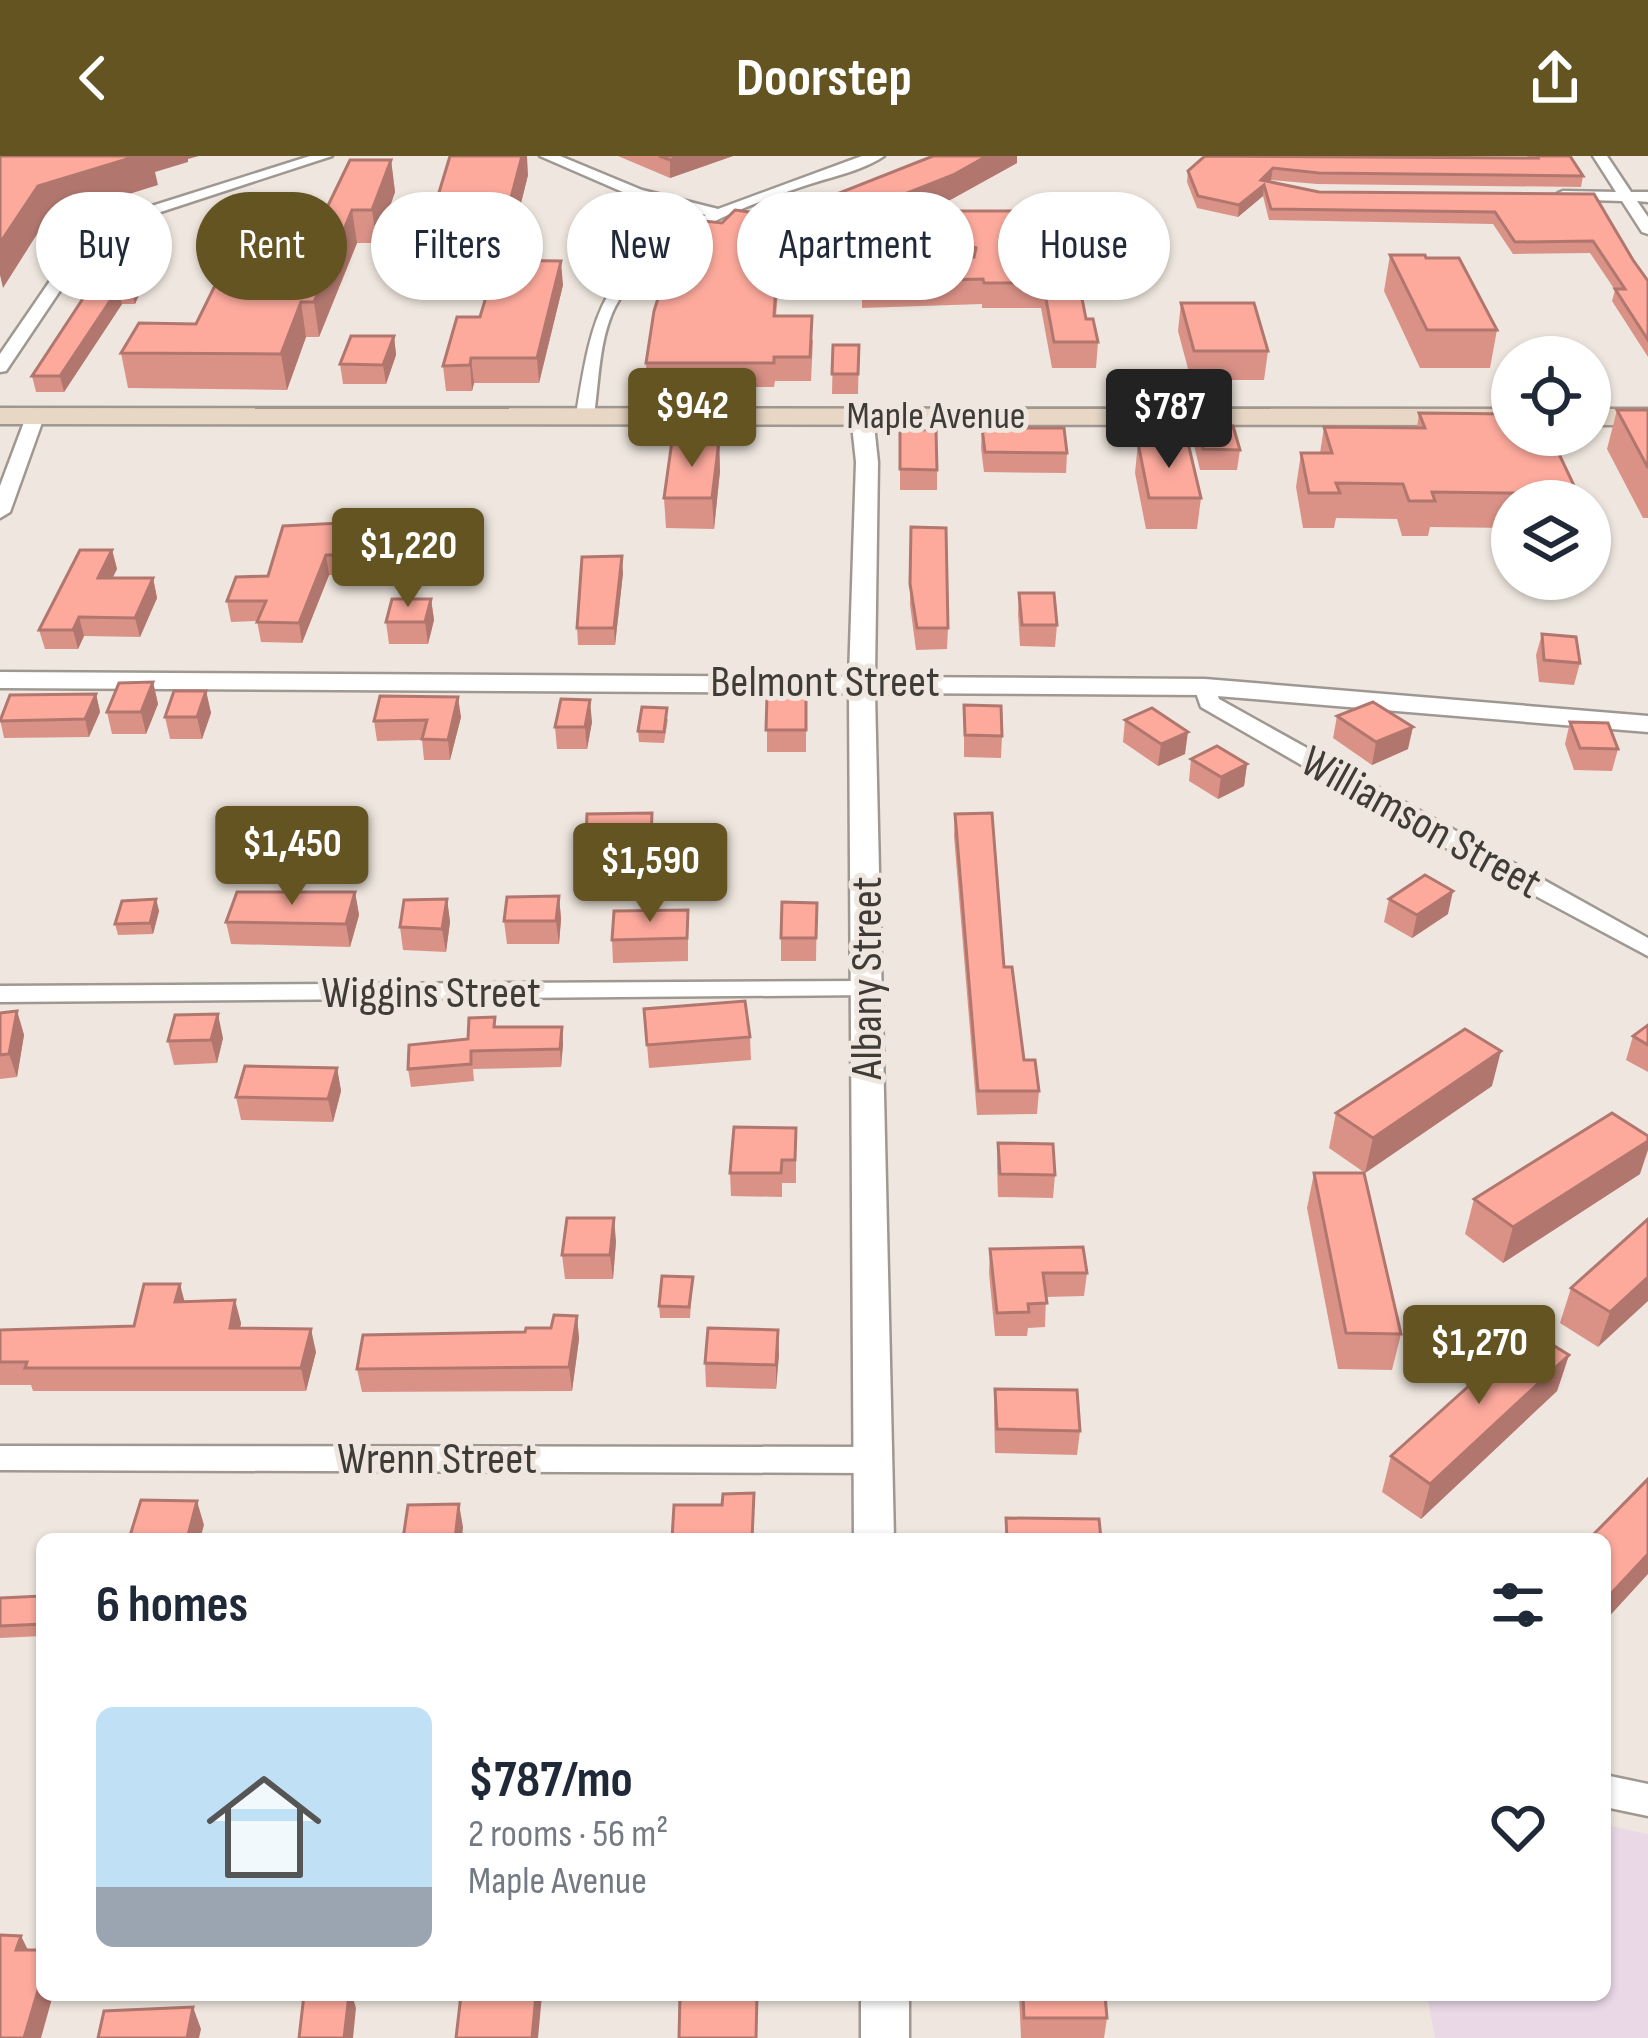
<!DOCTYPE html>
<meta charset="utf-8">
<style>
body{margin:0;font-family:"Sofia Sans Condensed",sans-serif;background:#f2f2f3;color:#1f2937;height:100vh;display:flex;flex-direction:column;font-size:45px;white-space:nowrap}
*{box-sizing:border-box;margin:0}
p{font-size:39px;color:#747a83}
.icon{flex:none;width:66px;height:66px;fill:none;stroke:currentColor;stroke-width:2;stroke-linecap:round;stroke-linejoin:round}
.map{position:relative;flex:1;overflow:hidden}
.panel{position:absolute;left:36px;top:1377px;width:1575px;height:468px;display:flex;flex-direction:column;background:#fff;border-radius:18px;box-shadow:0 3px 9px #0004}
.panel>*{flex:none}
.top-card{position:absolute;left:36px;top:36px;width:1578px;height:108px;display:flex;gap:24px}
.buttons{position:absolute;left:1491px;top:180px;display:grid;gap:24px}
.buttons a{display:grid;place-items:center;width:120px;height:120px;border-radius:50%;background:#fff;box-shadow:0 3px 9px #0004;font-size:60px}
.price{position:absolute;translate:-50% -102px;padding:0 27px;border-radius:12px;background:#645421;color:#fff;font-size:39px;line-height:78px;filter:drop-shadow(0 3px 6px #0008)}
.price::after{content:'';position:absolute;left:50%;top:72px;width:36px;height:27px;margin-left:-18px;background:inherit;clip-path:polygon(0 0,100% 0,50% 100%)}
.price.on{background:#222;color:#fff}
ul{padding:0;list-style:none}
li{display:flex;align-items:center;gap:36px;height:300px;padding:0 60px}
li span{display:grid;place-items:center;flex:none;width:336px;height:240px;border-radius:18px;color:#555}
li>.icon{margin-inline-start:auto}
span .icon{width:144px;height:144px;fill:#fffc;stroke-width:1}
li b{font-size:51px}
h2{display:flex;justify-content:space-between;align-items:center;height:144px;padding:0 60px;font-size:51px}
.chip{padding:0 42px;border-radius:54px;background:#fff;box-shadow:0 3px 9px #0004;font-size:42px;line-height:108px}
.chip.on{background:#645421;color:#fff}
header{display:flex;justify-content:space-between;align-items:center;height:156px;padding:0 60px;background:#645421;color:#fff;font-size:54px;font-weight:700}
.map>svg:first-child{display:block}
</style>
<header><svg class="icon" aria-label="back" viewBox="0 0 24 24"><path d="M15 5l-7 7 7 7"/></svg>Doorstep<svg class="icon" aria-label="share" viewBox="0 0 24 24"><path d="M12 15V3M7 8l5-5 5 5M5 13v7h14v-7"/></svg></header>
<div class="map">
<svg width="1648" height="1882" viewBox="0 0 1648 1882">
<rect width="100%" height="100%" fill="#efe7df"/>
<polygon fill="#ebd8e7" points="1605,1669 1648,1678 1648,1882 1435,1882 1427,1839 1605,1839"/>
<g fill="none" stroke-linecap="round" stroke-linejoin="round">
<defs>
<g id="minor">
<polygon points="310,0 332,0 130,66 88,93 6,215 0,216 0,198 76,87 120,60"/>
<path d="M540,0H560L642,34L718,53L862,0H884C861,16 825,22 798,32C732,55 650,85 615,151C599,183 599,225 594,260L585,265L576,260C593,152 602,111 706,59L632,40Z"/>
<polygon points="1593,0 1607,0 1631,36 1648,36 1648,46 1637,45 1648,61 1648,78 1642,76 1622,45 1558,43 1558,37 1563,35 1616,36"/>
<polygon points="35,256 44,261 10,356 0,362 0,330 26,261"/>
<polygon points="1205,525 1213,526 1219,543 1648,782 1648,800 1435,686 1201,551 1194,531"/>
<polygon points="863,825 876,833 872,839 0,846 0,830"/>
<polygon points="0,1290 873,1291 884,1295 889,1304 884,1313 873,1317 0,1314"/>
<polygon points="1605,1619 1648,1628 1648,1660 1605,1651"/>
</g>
<g id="tertiary">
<polygon points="862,253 873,260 878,306 875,521 1205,523 1648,560 1648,576 1205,539 875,537 894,1383 854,1383 849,537 0,532 0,516 849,521 856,306 851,260"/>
<rect x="861" y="1839" width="48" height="43"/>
</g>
<g id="secondary">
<polygon points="0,252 1512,253 1512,269 0,268"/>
<rect x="1590" y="253" width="58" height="16"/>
</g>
</defs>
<use href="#minor" stroke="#9f9891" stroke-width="5"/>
<use href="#tertiary" stroke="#9f9891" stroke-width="5"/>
<use href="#secondary" stroke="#9f9891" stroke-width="5"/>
<use href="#minor" fill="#fff" fill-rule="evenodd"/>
<use href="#tertiary" fill="#fff" fill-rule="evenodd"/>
<use href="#secondary" fill="#e7d7c4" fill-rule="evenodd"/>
</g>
<g fill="#da9287">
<polygon points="618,0 733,0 670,22"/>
<polygon points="1527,0 1570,0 1583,20 1581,31 1317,28 1271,24 1269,26 1319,36 1594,38 1633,104 1648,125 1648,201 1612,145 1615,134 1590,97 1513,98 1493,68 1269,64 1263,40 1238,61 1197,52 1187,26 1188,15 1528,2"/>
<polygon points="391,4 395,36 377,87 357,87 319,181 306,181 287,234 128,232 121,197 196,168 308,91"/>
<polygon points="1017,7 952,43 924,55 1065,55 1086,163 1098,186 1096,212 1052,212 1041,152 982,152 982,148 862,152 862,87 919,94 881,79 882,72 871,77 834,64 834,39"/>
<polygon points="528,19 511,87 438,87 434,53"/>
<polygon points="786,61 785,136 778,136 776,160 813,184 811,225 775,225 774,231 647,231 646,207 668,136 722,67"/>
<polygon points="148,97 151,112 135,148 122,148 64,236 36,236 32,220"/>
<polygon points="1390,99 1426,102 1497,174 1490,212 1420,212 1384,135"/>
<polygon points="563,129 539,227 474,227 472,235 446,235 443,210 480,161"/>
<polygon points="1181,147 1268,195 1264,224 1191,224 1178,175"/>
<polygon points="394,180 396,199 386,228 343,228 340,208"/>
<polygon points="833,189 859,189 858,238 832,238"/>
<polygon points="1617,254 1648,254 1648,362 1643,362 1607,293"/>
<polygon points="1419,257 1578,338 1576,345 1512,345 1512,372 1430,371 1428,380 1402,380 1397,363 1336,362 1334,372 1303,372 1296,331 1301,297 1320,297 1324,271 1417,272"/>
<polygon points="1197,269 1240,294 1237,314 1200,314 1194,289"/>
<polygon points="982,272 1067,297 1066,317 984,316 981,292"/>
<polygon points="900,273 937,314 937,334 900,334"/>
<polygon points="719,285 720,315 714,373 666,372 664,342"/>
<polygon points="1138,287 1201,342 1197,373 1146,373 1135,317"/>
<polygon points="379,365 382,385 376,408 348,409 346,419 329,419 302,487 261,486 257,465 231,466 227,445 268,420"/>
<polygon points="911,371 948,472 947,493 916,494 910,449"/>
<polygon points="112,394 117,413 112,422 153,422 157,442 140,481 84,480 78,493 45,493 39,474"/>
<polygon points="623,417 615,489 578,489 577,472"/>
<polygon points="1019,437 1057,469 1055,491 1020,490 1018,458"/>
<polygon points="431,443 434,464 428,488 389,488 386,466"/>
<polygon points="1542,478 1580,507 1574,529 1539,526 1536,499"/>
<polygon points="153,526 158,548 146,578 112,578 107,556"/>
<polygon points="206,535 211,557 202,583 170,583 165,561"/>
<polygon points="96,538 100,556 89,581 4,582 0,563"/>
<rect x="767" y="540" width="39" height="56"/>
<polygon points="964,549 1002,580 1001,602 964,601"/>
<polygon points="1337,560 1408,593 1372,609 1333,582"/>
<polygon points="461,561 450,604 424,604 422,584 377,585 374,565"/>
<polygon points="668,563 664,587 639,586 638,575"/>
<polygon points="1125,564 1185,598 1158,610 1123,586"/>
<polygon points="592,566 587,593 557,593 555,571"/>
<polygon points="1570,566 1618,593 1612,615 1574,614 1565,588"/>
<polygon points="1191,603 1247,608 1244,630 1218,643 1189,625"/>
<polygon points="955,658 1004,811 1024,904 1039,935 1037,958 977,959 954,680"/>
<polygon points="653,679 652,704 587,706 586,683"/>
<polygon points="355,736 359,759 350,791 231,788 226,766"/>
<polygon points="559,740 561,763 559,788 507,788 504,765"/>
<polygon points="156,743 159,755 153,778 118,779 115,768"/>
<polygon points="447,743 450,766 446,796 403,794 400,771"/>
<polygon points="1389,743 1448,758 1412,782 1384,766"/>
<polygon points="817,747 816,805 781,805 781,782"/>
<polygon points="688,754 688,805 613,807 612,784"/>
<polygon points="644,853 750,881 751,904 649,912"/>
<polygon points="17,855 24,879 17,921 0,923 0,857"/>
<polygon points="1648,869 1648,916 1626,904 1633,880"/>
<polygon points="496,871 562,871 563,888 561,911 473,913 474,925 411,931 408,913"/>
<polygon points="223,882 217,907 174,909 168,885"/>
<polygon points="337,912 341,935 333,966 241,964 236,941"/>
<polygon points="1492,930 1365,1017 1329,992 1336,957"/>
<polygon points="796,972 796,1027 782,1027 782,1041 731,1040 730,1017"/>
<polygon points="998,987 1055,1019 1053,1042 998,1041 997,1010"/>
<polygon points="1314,1017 1401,1178 1392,1214 1338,1213 1307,1052"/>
<polygon points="1640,1018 1503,1107 1465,1078 1474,1043"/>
<polygon points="1648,1063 1598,1191 1560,1167 1571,1132"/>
<polygon points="616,1085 613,1123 565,1123 562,1099"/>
<polygon points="990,1093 1087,1117 1084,1140 1046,1141 1045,1171 1028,1172 1027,1180 995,1180 989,1117"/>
<polygon points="693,1121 690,1162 660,1162 659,1150"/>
<polygon points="185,1146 241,1167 240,1172 316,1196 306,1235 33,1235 31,1229 0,1229 0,1174 134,1170"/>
<polygon points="577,1160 579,1183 572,1235 362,1236 357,1213 525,1176 551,1172"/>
<polygon points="779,1198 776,1233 706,1231 705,1207"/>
<polygon points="1569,1199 1557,1235 1421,1363 1382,1336 1391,1300"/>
<polygon points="995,1233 1080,1275 1077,1299 995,1297 994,1256"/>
<polygon points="42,1440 42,1480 0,1482 0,1442"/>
<polygon points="1019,1839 1105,1839 1107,1862 1104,1882 1021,1882"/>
</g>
<g fill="#b1776e">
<polygon points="136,0 199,0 188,3 188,6 155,16 158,29 46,64 3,132 0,119 0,87 38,30"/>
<polygon points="522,0 527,0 528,19 511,87 508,53"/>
<polygon points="683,0 733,0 670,22 670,4"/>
<polygon points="987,0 1017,0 1017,7 952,43 904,63 882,55 882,72 871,77 872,51"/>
<polygon points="391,4 395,36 377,87 372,54"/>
<polygon points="1273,12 1271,24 1264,31 1263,40 1238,61 1239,49"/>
<polygon points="352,54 357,87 319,181 314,146"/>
<polygon points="786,61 787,102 785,136 784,113 771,77"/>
<polygon points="148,97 151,112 135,148 131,133"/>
<polygon points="561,105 563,129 539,227 537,202"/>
<polygon points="118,133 122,148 64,236 60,220"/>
<polygon points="301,146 306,181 287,234 281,198"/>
<polygon points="394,180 396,199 386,228 383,209"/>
<polygon points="471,202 474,227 472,235 470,209"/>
<polygon points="719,285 720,315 714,373 712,342"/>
<polygon points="379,365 382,385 376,408 373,388"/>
<polygon points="345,389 348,409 346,419 342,399"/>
<polygon points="112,394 117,413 103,441 98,422"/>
<polygon points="326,399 329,419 302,487 299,467"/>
<polygon points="622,400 623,417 615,489 614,472"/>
<polygon points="153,422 157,442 140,481 135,462"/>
<polygon points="431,443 434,464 428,488 425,466"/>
<polygon points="79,461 84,480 78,493 73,474"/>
<polygon points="153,526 158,548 146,578 141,556"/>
<polygon points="206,535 211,557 202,583 197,561"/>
<polygon points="96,538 100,556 89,581 85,563"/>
<polygon points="458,541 461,561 450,604 448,584"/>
<polygon points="590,544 592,566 587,593 585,571"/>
<polygon points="1413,571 1408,593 1372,609 1376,586"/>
<polygon points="1188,576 1185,598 1158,610 1161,588"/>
<polygon points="1247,608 1244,630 1218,643 1221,621"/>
<polygon points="1453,735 1448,758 1412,782 1417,759"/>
<polygon points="355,736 359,759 350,791 346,768"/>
<polygon points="559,740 561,763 559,788 556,765"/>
<polygon points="156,743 159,755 153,778 150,767"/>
<polygon points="447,743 450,766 446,796 442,773"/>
<polygon points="17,855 24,879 17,921 9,898"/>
<polygon points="218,858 223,882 217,907 211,884"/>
<polygon points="562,871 563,888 561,911 560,893"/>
<polygon points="1501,895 1492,930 1365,1017 1373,982"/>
<polygon points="337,912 341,935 333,966 328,943"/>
<polygon points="1648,985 1648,994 1640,1018 1503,1107 1513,1071"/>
<polygon points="614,1062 616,1085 613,1123 610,1099"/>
<polygon points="1648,1121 1648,1145 1598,1191 1610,1156"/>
<polygon points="180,1128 186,1151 175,1146"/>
<polygon points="235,1144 241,1167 236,1195 230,1172"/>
<polygon points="577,1160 579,1183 572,1235 569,1211"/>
<polygon points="311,1173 316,1196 306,1235 301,1212"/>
<polygon points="778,1174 779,1198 776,1233 776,1209"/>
<polygon points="1569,1199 1557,1235 1421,1363 1430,1328"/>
<polygon points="197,1345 204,1369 200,1383 187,1383"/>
<polygon points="459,1348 463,1371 462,1383 455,1383"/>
<polygon points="1648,1398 1648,1418 1605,1465 1605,1444"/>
<polygon points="21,1780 32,1802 16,1794"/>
<polygon points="42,1821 42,1839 53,1839 41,1882 24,1882"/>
<polygon points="349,1839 352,1839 356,1852 353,1882 344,1882"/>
<polygon points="536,1839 542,1839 538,1882 532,1882"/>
<polygon points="193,1851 201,1873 199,1882 187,1882"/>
</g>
<g fill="#fdaa9d" stroke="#b1776e" stroke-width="3">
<polygon points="0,0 137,0 38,30 0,87"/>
<polygon points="450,0 522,0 508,53 434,53"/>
<polygon points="659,0 683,0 670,4"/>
<polygon points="933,0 987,0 953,19 872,51 834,39"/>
<polygon points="1205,0 1538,2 1537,0 1570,0 1583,20 1319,17 1273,12 1261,24 1319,36 1594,38 1633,104 1648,125 1648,184 1615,133 1625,133 1593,85 1515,86 1495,56 1271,53 1264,29 1239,49 1198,40 1188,15"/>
<polygon points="350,4 391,4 372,54 352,54 314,146 301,146 281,198 121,197 139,167 196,168 234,91 308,91"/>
<polygon points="735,54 786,61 771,77 786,79 784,113 777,112 774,160 812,160 810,201 774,201 774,207 646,207 654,155 660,136 668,136 674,96 704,65 722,67"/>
<polygon points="882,55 1065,55 1086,163 1093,163 1098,186 1054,186 1043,127 984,127 983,123 862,126 862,87 974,101 976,92"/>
<polygon points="113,97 148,97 131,133 118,133 60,220 32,220"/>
<polygon points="1390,99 1425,99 1426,102 1459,102 1497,174 1427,174"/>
<polygon points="497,104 561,105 537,202 471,202 470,209 443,210 457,161 480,161"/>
<polygon points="1181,147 1254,147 1268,195 1194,195"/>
<polygon points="351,180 394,180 383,209 340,208"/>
<polygon points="833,189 859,189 858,218 832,218"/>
<polygon points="1617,254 1648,254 1648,312"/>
<polygon points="1419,257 1512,258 1512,279 1550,279 1578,338 1432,336 1435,345 1409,345 1403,328 1336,327 1340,337 1309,337 1301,297 1332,297 1324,271 1425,272"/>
<polygon points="1197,269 1233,270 1240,294 1203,293"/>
<polygon points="982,272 1064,272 1067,297 985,296"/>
<polygon points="900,273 936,274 937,314 900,313"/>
<polygon points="672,285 719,285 712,342 664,342"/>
<polygon points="1138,287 1188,287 1201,342 1149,342"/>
<polygon points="379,365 373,388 345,389 342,399 326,399 299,467 257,466 266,445 227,445 236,421 268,420 283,370"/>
<polygon points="911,371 946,372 948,472 917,472 910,428"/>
<polygon points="80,394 112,394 98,422 153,422 135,462 79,461 73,474 39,474"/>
<polygon points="622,400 614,472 577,472 582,401"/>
<polygon points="1019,437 1054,437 1057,469 1022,469"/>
<polygon points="392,443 431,443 425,466 386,466"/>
<polygon points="1542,478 1576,481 1580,507 1544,504"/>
<polygon points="153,526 141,556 107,556 119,527"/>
<polygon points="174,535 206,535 197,561 165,561"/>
<polygon points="96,538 85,563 0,565 10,539"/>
<polygon points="380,540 458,541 448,584 422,583 427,564 374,565"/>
<polygon points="767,540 806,540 806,574 766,574"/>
<polygon points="561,543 590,544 585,571 555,571"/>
<polygon points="1373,546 1413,571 1376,586 1337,560"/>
<polygon points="964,549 1001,550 1002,580 965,579"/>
<polygon points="642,551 667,552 664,576 638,575"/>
<polygon points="1152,552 1188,576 1161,588 1125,564"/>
<polygon points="1570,566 1608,567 1618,593 1580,592"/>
<polygon points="1217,590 1247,608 1221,621 1191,603"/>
<polygon points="652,657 651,682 586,683 587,658"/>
<polygon points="992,657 1004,811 1012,811 1024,904 1035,904 1039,935 978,935 955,658"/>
<polygon points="1425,719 1453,735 1417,759 1389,743"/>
<polygon points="237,736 355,736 346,768 226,766"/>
<polygon points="559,740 556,765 504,765 507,741"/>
<polygon points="156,743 150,767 115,768 122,745"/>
<polygon points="447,743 442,773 400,771 404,744"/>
<polygon points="782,746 817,747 816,782 781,782"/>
<polygon points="688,754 687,782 612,784 614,755"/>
<polygon points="745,845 750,881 647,889 644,853"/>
<polygon points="17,855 9,898 0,899 0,857"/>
<polygon points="218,858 211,884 168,885 175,859"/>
<polygon points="495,861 494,871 562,871 560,893 471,895 471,908 408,913 409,889 468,883 469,862"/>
<polygon points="1648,869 1648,889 1633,880"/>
<polygon points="1465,873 1501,895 1373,982 1336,957"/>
<polygon points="245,910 337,912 328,943 236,941"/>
<polygon points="1612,957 1648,980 1648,985 1513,1071 1474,1043"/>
<polygon points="734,971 796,972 795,1004 782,1004 781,1017 730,1017"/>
<polygon points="998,987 1053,988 1055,1019 1000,1018"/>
<polygon points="1314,1017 1364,1017 1401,1178 1346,1177"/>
<polygon points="567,1062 614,1062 610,1099 562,1099"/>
<polygon points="1648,1063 1648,1121 1610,1156 1571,1132"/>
<polygon points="1083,1091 1087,1117 1043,1117 1047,1147 1028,1148 1029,1156 997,1157 990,1093"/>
<polygon points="662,1120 693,1121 689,1151 659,1150"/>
<polygon points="144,1128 180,1128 175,1146 235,1144 230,1172 311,1173 301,1212 25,1212 27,1206 0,1206 0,1174 134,1170"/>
<polygon points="554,1159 577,1160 569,1211 357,1213 363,1179 525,1176 526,1172 551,1172"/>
<polygon points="708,1172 778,1174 776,1209 705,1207"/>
<polygon points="1530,1175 1569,1199 1430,1328 1391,1300"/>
<polygon points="995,1233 1077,1234 1080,1275 997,1273"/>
<polygon points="1648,1323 1648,1398 1605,1444 1605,1383 1589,1383"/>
<polygon points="754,1337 752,1383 672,1383 674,1349 722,1349 723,1338"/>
<polygon points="141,1344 197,1345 187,1383 129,1383"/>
<polygon points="459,1348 455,1383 403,1383 408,1349"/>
<polygon points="1006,1362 1099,1363 1101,1383 1007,1383"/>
<rect x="569" y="1381" width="54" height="2"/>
<polygon points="42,1440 42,1468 0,1470 0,1442"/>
<polygon points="0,1779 21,1780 16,1794 42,1794 42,1821 24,1882 0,1882"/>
<polygon points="304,1839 349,1839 344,1882 299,1882"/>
<polygon points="461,1839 536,1839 532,1882 456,1882"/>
<polygon points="680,1839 757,1839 756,1882 679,1882"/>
<polygon points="1023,1839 1105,1839 1107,1862 1024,1862"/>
<polygon points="193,1851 187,1882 98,1882 104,1855"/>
</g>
<g text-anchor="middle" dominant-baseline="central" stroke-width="10" stroke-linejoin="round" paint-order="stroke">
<g font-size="39" fill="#3f3c38" stroke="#efe7df">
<text x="936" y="260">Maple Avenue</text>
</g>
<g font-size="45" fill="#3f3c38" stroke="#efe7df">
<text x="825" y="526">Belmont Street</text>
<text transform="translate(1421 667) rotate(29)">Williamson Street</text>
<text transform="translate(867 822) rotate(-90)">Albany Street</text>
<text x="431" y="837">Wiggins Street</text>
<text x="437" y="1303">Wrenn Street</text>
</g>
</g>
</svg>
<div class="buttons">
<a><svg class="icon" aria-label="locate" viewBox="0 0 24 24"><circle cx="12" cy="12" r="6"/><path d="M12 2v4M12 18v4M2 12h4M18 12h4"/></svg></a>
<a><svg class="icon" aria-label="layers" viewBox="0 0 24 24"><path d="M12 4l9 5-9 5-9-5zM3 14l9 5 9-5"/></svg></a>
</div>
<b class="price" style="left:692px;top:314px">$942</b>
<b class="price on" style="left:1169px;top:315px">$787</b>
<b class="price" style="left:408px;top:454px">$1,220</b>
<b class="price" style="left:292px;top:752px">$1,450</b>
<b class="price" style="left:650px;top:769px">$1,590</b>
<b class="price" style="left:1479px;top:1251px">$1,270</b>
<div class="top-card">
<a class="chip">Buy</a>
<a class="chip on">Rent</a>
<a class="chip">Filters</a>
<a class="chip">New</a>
<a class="chip">Apartment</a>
<a class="chip">House</a>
</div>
<section class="panel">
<h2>6 homes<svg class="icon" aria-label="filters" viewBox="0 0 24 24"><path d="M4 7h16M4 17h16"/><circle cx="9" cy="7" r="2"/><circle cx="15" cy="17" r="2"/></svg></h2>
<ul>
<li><span style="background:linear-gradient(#bfe0f5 75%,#9aa5b1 0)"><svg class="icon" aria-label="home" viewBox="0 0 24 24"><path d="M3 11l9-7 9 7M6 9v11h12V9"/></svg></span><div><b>$787/mo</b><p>2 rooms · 56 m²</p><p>Maple Avenue</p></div><svg class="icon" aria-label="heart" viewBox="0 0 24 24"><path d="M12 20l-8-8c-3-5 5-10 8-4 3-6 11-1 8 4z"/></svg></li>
</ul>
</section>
</div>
